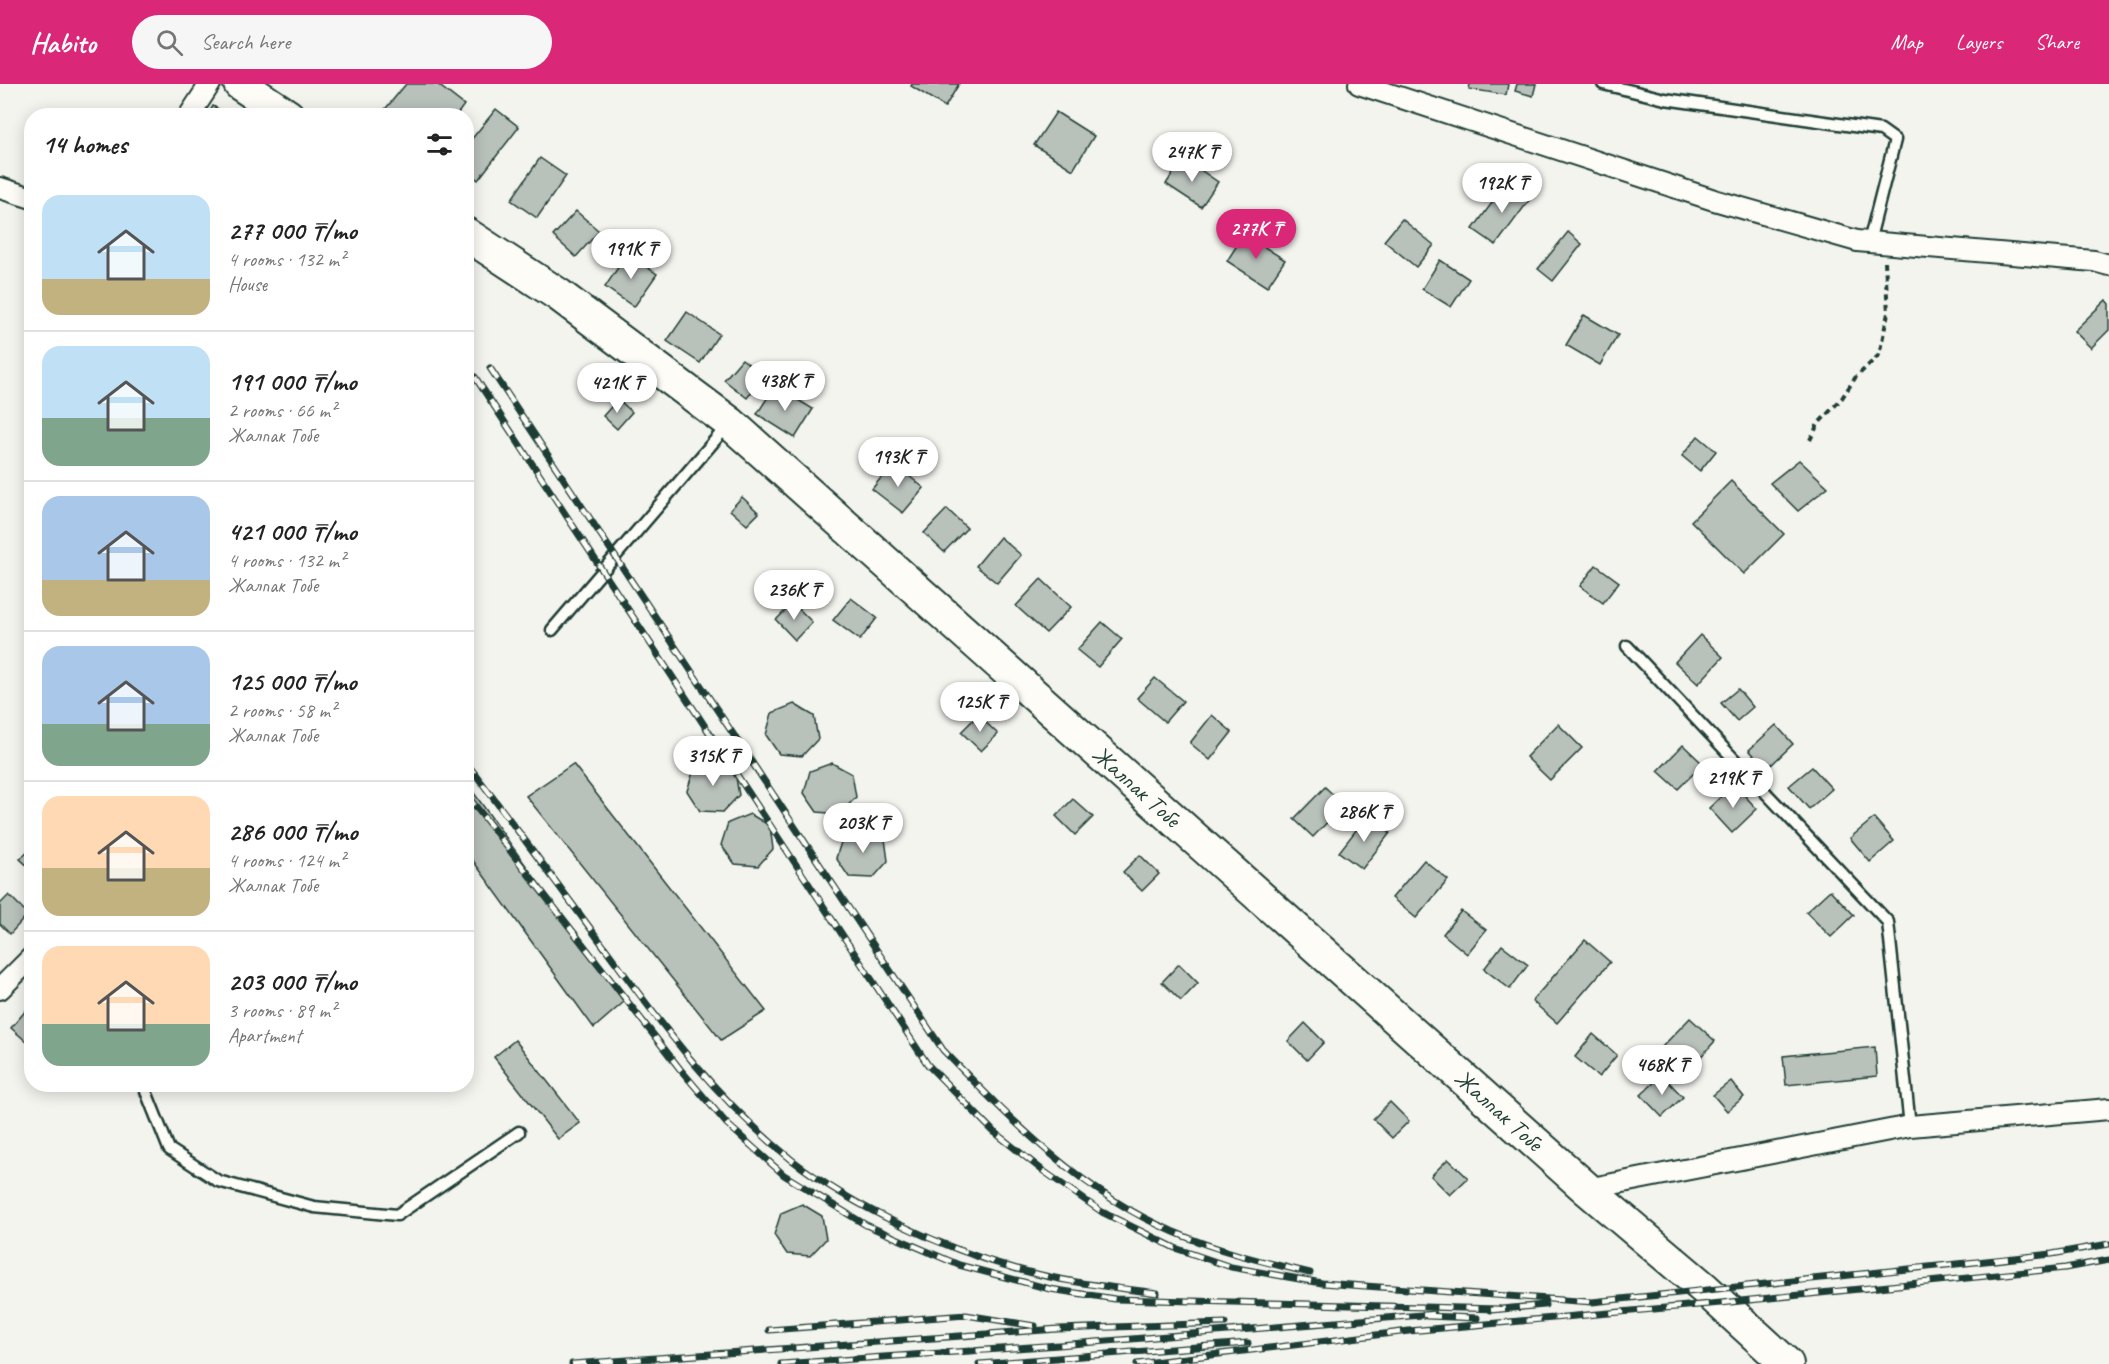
<!DOCTYPE html>
<meta charset="utf-8">
<style>
body{margin:0;font-family:Caveat,sans-serif;background:#f6f6f6;color:#222;height:100vh;display:flex;flex-direction:column;font-size:22px;white-space:nowrap}
*{box-sizing:border-box;margin:0}
p{font-size:20px;color:#767676}
.icon{flex:none;width:33px;height:33px;fill:none;stroke:currentColor;stroke-width:2;stroke-linecap:round;stroke-linejoin:round}
.map{position:relative;flex:1;overflow:hidden}
.drawer{position:absolute;left:24px;top:24px;width:450px;height:984px;display:flex;flex-direction:column;background:#fff;border-radius:24px;box-shadow:0 3px 15px #0003}
.drawer>*{flex:none}
.price{position:absolute;translate:-50% -51px;padding:0 14px;border-radius:21px;background:#fff;color:#222;font-size:20px;line-height:39px;filter:drop-shadow(0 2px 3px #0008)}
.price::after{content:'';position:absolute;left:50%;top:36px;width:18px;height:14px;margin-left:-9px;background:inherit;clip-path:polygon(0 0,100% 0,50% 100%)}
.price.active{background:#db2777;color:#fff}
ul{padding:0;list-style:none}
li{display:flex;align-items:center;gap:18px;height:150px;padding:0 18px}
li+li{border-top:2px solid #e0e0e0}
li span{display:grid;place-items:center;flex:none;width:168px;height:120px;border-radius:18px;color:#555}
li>.icon{margin-inline-start:auto}
span .icon{width:72px;height:72px;fill:#fffc;stroke-width:1}
li b{font-size:26px}
h2{display:flex;justify-content:space-between;align-items:center;height:72px;padding:0 18px;font-size:26px}
header{display:flex;align-items:center;gap:36px;box-sizing:border-box;height:84px;padding:0 30px;background:#db2777;color:#fff}
header strong{font-size:28px}
nav{display:flex;gap:33px;margin-inline-start:auto;font-size:21px}
.search{width:420px;height:54px;background:#f6f6f6;display:flex;align-items:center;gap:15px;box-sizing:border-box;padding:0 21px;border-radius:33px;color:#767676;font-size:22px}
.map>svg:first-child{display:block}
</style>
<header>
<strong>Habito</strong>
<div class="search"><svg class="icon" aria-label="search" viewBox="0 0 24 24"><circle cx="10" cy="10" r="6"/><path d="M15 15l6 6"/></svg>Search here</div>
<nav><a>Map</a><a>Layers</a><a>Share</a></nav>
</header>
<div class="map">
<svg width="2109" height="1280" viewBox="0 0 2109 1280">
<rect width="100%" height="100%" fill="#f4f4ef"/>
<filter id="ink" filterUnits="userSpaceOnUse"><feTurbulence type="fractalNoise" baseFrequency=".0167" numOctaves="2"/><feDisplacementMap in="SourceGraphic" scale="12" xChannelSelector="R" yChannelSelector="G"/><feConvolveMatrix kernelMatrix="1 2 1 2 8 2 1 2 1" color-interpolation-filters="sRGB"/></filter>
<g filter="url(#ink)">
<g fill="#b9c1bb" stroke="#1f3d34" stroke-width="1.5">
<polygon points="406,0 437,0 464,21 456,32 385,32 382,29"/>
<polygon points="912,0 959,0 945,23 911,2"/>
<polygon points="1470,0 1508,0 1506,11 1469,5"/>
<polygon points="1517,0 1536,0 1533,12 1515,7"/>
<polygon points="213,22 230,32 207,32"/>
<polygon points="496,25 519,43 478,96 466,86 466,62"/>
<polygon points="1056,28 1094,52 1073,86 1034,61"/>
<polygon points="540,74 566,92 537,134 511,116"/>
<polygon points="1183,74 1218,98 1201,123 1166,100"/>
<polygon points="1507,98 1530,115 1496,161 1473,145"/>
<polygon points="576,127 599,147 576,173 553,152"/>
<polygon points="1402,135 1434,161 1416,183 1384,157"/>
<polygon points="1568,148 1582,160 1553,197 1538,185"/>
<polygon points="1244,150 1285,176 1267,203 1227,177"/>
<polygon points="627,170 657,190 634,223 605,203"/>
<polygon points="1440,176 1469,195 1451,223 1422,205"/>
<polygon points="2106,216 2109,220 2109,246 2091,264 2074,247"/>
<polygon points="687,228 719,250 700,279 667,257"/>
<polygon points="1584,231 1618,251 1600,281 1566,261"/>
<polygon points="742,275 764,292 747,314 724,296"/>
<polygon points="775,302 813,325 795,354 757,330"/>
<polygon points="618,315 632,328 617,345 603,332"/>
<polygon points="1698,352 1716,367 1700,387 1682,372"/>
<polygon points="1799,376 1828,403 1798,427 1770,399"/>
<polygon points="893,379 924,404 903,429 872,405"/>
<polygon points="1731,397 1784,450 1744,490 1691,437"/>
<polygon points="742,413 759,429 747,441 730,426"/>
<polygon points="947,425 967,444 944,468 924,449"/>
<polygon points="1000,453 1021,471 997,499 976,482"/>
<polygon points="1596,481 1619,498 1603,519 1580,502"/>
<polygon points="1041,495 1071,523 1046,549 1016,522"/>
<polygon points="851,514 877,534 860,556 833,536"/>
<polygon points="793,519 812,538 795,556 776,536"/>
<polygon points="1102,538 1122,555 1098,583 1077,566"/>
<polygon points="1700,551 1723,573 1698,600 1675,578"/>
<polygon points="1155,594 1183,617 1165,638 1137,614"/>
<polygon points="1738,605 1753,623 1737,637 1721,619"/>
<polygon points="794,620 814,632 818,655 802,672 779,670 766,651 772,629"/>
<polygon points="978,631 998,650 981,667 961,648"/>
<polygon points="1212,631 1232,648 1210,676 1190,659"/>
<polygon points="1558,640 1582,664 1550,696 1526,673"/>
<polygon points="1776,641 1793,660 1767,685 1749,666"/>
<polygon points="1683,661 1703,680 1678,705 1658,687"/>
<polygon points="715,677 735,688 739,711 723,728 700,727 687,707 694,685"/>
<polygon points="832,679 852,690 856,713 840,730 817,728 804,709 810,687"/>
<polygon points="573,680 766,927 721,956 526,712"/>
<polygon points="1812,683 1832,705 1809,725 1789,702"/>
<polygon points="466,698 624,918 594,944 466,767"/>
<polygon points="1734,700 1757,725 1732,749 1709,724"/>
<polygon points="1325,703 1344,721 1313,753 1294,735"/>
<polygon points="1073,715 1093,733 1075,751 1056,732"/>
<polygon points="750,730 770,742 773,765 758,782 735,780 721,761 728,739"/>
<polygon points="1367,732 1390,749 1362,785 1339,768"/>
<polygon points="1874,734 1894,757 1870,778 1850,754"/>
<polygon points="865,743 885,755 888,777 873,794 849,793 836,774 843,752"/>
<polygon points="32,764 32,786 20,775"/>
<polygon points="1140,771 1159,790 1142,807 1123,788"/>
<polygon points="1424,776 1448,796 1416,834 1392,814"/>
<polygon points="1830,806 1854,831 1831,853 1806,828"/>
<polygon points="9,811 28,830 10,850 0,840 0,820"/>
<polygon points="1461,827 1486,846 1467,870 1443,850"/>
<polygon points="1585,856 1610,878 1557,939 1532,917"/>
<polygon points="1502,861 1528,881 1510,905 1484,885"/>
<polygon points="1179,880 1198,899 1181,917 1162,898"/>
<polygon points="28,924 32,927 32,954 28,959 11,944"/>
<polygon points="1690,934 1715,957 1687,988 1661,964"/>
<polygon points="1305,939 1324,958 1307,976 1288,957"/>
<polygon points="1593,950 1617,971 1599,993 1575,973"/>
<polygon points="515,956 580,1039 558,1055 494,973"/>
<polygon points="1875,963 1877,992 1786,1001 1783,972"/>
<polygon points="1662,991 1683,1013 1662,1033 1641,1011"/>
<polygon points="1731,997 1744,1013 1727,1027 1713,1011"/>
<polygon points="1390,1018 1409,1037 1392,1054 1373,1035"/>
<polygon points="1448,1075 1468,1094 1450,1111 1431,1092"/>
<polygon points="802,1120 822,1132 826,1155 810,1172 787,1170 774,1151 781,1129"/>
</g>
<g fill="none" stroke-linecap="round" stroke-linejoin="round">
<defs>
<g id="lane">
<polyline points="1603,0 1665,15 1881,46 1895,56 1869,158"/>
<polyline points="552,546 728,341"/>
<polyline points="1627,562 1888,838 1910,1042"/>
<polyline points="143,1000 169,1065 218,1097 314,1123 397,1131 519,1048"/>
</g>
<g id="street">
<polyline points="1359,0 1714,116 1857,157 2094,177 2109,181"/>
<polyline points="189,32 210,0"/>
<polyline points="0,104 32,114"/>
<polyline points="0,905 32,873"/>
<polyline points="1587,1105 1910,1042 2109,1025"/>
</g>
<g id="primary">
<polyline points="240,0 288,32"/>
<path id="s1" d="M466,150L559,211L730,339L1587,1105L1705,1205L1787,1280"/>
</g>
</defs>
<use href="#lane" stroke="#1f3d34" stroke-width="15"/>
<use href="#street" stroke="#1f3d34" stroke-width="24"/>
<use href="#primary" stroke="#1f3d34" stroke-width="36"/>
<polyline stroke="#1f3d34" stroke-width="4" stroke-dasharray="6 4.5" stroke-linecap="butt" points="1810,356 1818,340 1842,314 1855,294 1879,271 1888,229 1885,178"/>
<use href="#lane" stroke="#fdfcf7" stroke-width="10"/>
<use href="#street" stroke="#fdfcf7" stroke-width="20"/>
<use href="#primary" stroke="#fdfcf7" stroke-width="32"/>
<defs>
<g id="rail">
<path d="M490,284L943,966C1012,1037 1082,1109 1174,1148C1218,1167 1264,1178 1310,1189"/>
<polyline points="475,293 928,981 993,1047 1042,1086 1102,1128 1175,1164 1231,1183 1322,1199 1592,1218 2052,1170 2109,1160"/>
<path d="M466,678C514,741 561,805 608,868C663,943 719,1018 792,1076C853,1123 944,1165 1017,1185C1063,1198 1110,1203 1157,1209"/>
<polyline points="466,710 680,985 727,1040 784,1091 866,1141 959,1181 1050,1205 1115,1215 1499,1225"/>
<polyline points="1491,1226 1545,1221"/>
<polyline points="1426,1232 1477,1234"/>
<polyline points="769,1246 966,1231 1035,1242"/>
<polyline points="572,1280 1058,1245 1225,1239"/>
<polyline points="781,1280 1059,1261 1434,1230"/>
<polyline points="979,1280 1248,1259"/>
<polyline points="1137,1280 1409,1247 1721,1219 2065,1184 2109,1176"/>
</g>
</defs>
<use href="#rail" stroke="#1f3d34" stroke-width="7"/>
<use href="#rail" stroke="#fdfcf7" stroke-width="4.5" stroke-dasharray="14" stroke-linecap="butt"/>
</g>
</g>
<g text-anchor="middle" dominant-baseline="central" stroke-width="5" stroke-linejoin="round" paint-order="stroke">
<g font-size="24" fill="#1f3d34" stroke="#fdfcf7">
<text stroke="none"><textPath href="#s1" startOffset="870">Жалпак Тобе</textPath></text>
<text stroke="none"><textPath href="#s1" startOffset="1356">Жалпак Тобе</textPath></text>
</g>
</g>
</svg>
<b class="price" style="left:1192px;top:99px">247K ₸</b>
<b class="price" style="left:1502px;top:130px">192K ₸</b>
<b class="price active" style="left:1256px;top:176px">277K ₸</b>
<b class="price" style="left:631px;top:196px">191K ₸</b>
<b class="price" style="left:785px;top:328px">438K ₸</b>
<b class="price" style="left:617px;top:330px">421K ₸</b>
<b class="price" style="left:898px;top:404px">193K ₸</b>
<b class="price" style="left:794px;top:537px">236K ₸</b>
<b class="price" style="left:980px;top:649px">125K ₸</b>
<b class="price" style="left:713px;top:703px">315K ₸</b>
<b class="price" style="left:1733px;top:725px">219K ₸</b>
<b class="price" style="left:1364px;top:759px">286K ₸</b>
<b class="price" style="left:863px;top:770px">203K ₸</b>
<b class="price" style="left:1662px;top:1012px">468K ₸</b>
<section class="drawer">
<h2>14 homes<svg class="icon" aria-label="filters" viewBox="0 0 24 24"><path d="M4 7h16M4 17h16"/><circle cx="9" cy="7" r="2"/><circle cx="15" cy="17" r="2"/></svg></h2>
<ul>
<li><span style="background:linear-gradient(#bfe0f5 70%,#c2b280 0)"><svg class="icon" aria-label="home" viewBox="0 0 24 24"><path d="M3 11l9-7 9 7M6 9v11h12V9"/></svg></span><div><b>277 000 ₸/mo</b><p>4 rooms · 132 m²</p><p>House</p></div></li>
<li><span style="background:linear-gradient(#bfe0f5 60%,#7fa58c 0)"><svg class="icon" aria-label="home" viewBox="0 0 24 24"><path d="M3 11l9-7 9 7M6 9v11h12V9"/></svg></span><div><b>191 000 ₸/mo</b><p>2 rooms · 66 m²</p><p>Жалпак Тобе</p></div></li>
<li><span style="background:linear-gradient(#a9c7e8 70%,#c2b280 0)"><svg class="icon" aria-label="home" viewBox="0 0 24 24"><path d="M3 11l9-7 9 7M6 9v11h12V9"/></svg></span><div><b>421 000 ₸/mo</b><p>4 rooms · 132 m²</p><p>Жалпак Тобе</p></div></li>
<li><span style="background:linear-gradient(#a9c7e8 65%,#7fa58c 0)"><svg class="icon" aria-label="home" viewBox="0 0 24 24"><path d="M3 11l9-7 9 7M6 9v11h12V9"/></svg></span><div><b>125 000 ₸/mo</b><p>2 rooms · 58 m²</p><p>Жалпак Тобе</p></div></li>
<li><span style="background:linear-gradient(#ffd9b3 60%,#c2b280 0)"><svg class="icon" aria-label="home" viewBox="0 0 24 24"><path d="M3 11l9-7 9 7M6 9v11h12V9"/></svg></span><div><b>286 000 ₸/mo</b><p>4 rooms · 124 m²</p><p>Жалпак Тобе</p></div></li>
<li><span style="background:linear-gradient(#ffd9b3 65%,#7fa58c 0)"><svg class="icon" aria-label="home" viewBox="0 0 24 24"><path d="M3 11l9-7 9 7M6 9v11h12V9"/></svg></span><div><b>203 000 ₸/mo</b><p>3 rooms · 89 m²</p><p>Apartment</p></div></li>
</ul>
</section>
</div>
